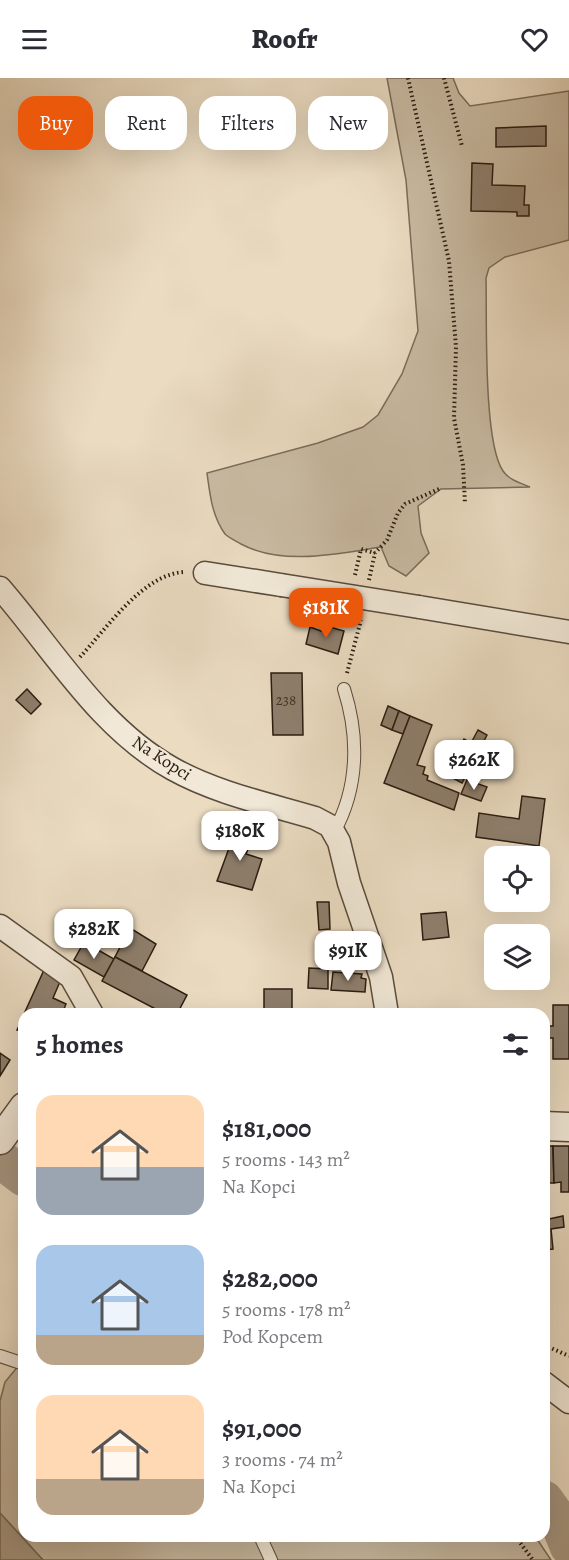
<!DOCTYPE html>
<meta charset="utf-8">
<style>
body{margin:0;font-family:Alegreya,serif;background:#f7f7f7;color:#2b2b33;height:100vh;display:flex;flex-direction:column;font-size:22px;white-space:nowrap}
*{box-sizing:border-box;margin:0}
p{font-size:20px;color:#7c7c81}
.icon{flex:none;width:33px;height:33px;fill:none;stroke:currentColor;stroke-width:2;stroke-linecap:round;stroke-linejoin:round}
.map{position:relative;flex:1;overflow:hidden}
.details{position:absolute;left:18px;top:930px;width:532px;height:534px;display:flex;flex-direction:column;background:#fff;border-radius:18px;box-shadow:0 6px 24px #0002}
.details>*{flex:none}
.banner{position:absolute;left:18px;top:18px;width:534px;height:54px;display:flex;gap:12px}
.fabs{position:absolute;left:484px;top:768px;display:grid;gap:12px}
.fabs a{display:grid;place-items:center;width:66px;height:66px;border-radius:12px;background:#fff;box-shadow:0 6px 24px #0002;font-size:30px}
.price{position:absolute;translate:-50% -51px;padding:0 14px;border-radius:12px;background:#fff;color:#222;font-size:20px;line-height:39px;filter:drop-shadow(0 2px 3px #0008)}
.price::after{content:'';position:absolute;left:50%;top:36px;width:18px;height:14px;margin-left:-9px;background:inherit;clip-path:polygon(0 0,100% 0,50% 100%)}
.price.current{background:#ea580c;color:#fff}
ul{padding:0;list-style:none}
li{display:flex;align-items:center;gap:18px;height:150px;padding:0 18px}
li span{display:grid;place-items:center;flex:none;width:168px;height:120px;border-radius:18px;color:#555}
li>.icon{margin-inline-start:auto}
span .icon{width:72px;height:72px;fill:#fffc;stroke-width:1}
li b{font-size:26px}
h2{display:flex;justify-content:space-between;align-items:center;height:72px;padding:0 18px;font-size:26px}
.pill{padding:0 21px;border-radius:18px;background:#fff;box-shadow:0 6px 24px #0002;font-size:21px;line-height:54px}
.pill.current{background:#ea580c;color:#fff}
header{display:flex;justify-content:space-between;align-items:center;height:78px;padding:0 18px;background:#fff;font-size:27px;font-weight:800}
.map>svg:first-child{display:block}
</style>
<header><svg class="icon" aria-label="menu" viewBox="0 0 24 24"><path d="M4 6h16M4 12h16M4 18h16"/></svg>Roofr<svg class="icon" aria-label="heart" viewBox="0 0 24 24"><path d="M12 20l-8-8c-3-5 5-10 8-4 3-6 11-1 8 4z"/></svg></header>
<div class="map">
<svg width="569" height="1482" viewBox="0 0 569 1482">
<rect width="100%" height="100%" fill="#eadbc1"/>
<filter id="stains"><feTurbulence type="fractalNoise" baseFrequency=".00333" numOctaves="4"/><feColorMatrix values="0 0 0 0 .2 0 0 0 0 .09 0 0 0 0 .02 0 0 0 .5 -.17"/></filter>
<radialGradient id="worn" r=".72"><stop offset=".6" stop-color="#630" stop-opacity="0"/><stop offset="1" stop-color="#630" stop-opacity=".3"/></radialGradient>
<g fill="#c9bba3" stroke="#7a6c5a" stroke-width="1.5">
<path d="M387,0H453L459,15L470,28L569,13V162L505,179L489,190L486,200C487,240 483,364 503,393C509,402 521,405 530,409L441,411L418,428L421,455L429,475L406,498L389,488L381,469C337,476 282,488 241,466C236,463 229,460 225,456C212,438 210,417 207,395L318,365L363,349L378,337L402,296L418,253L406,102Z"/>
<polygon points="24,1281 24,1458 535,1458 551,1482 43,1482 0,1435 0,1323 5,1304"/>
</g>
<polygon fill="#a99a85" stroke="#766857" stroke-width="1.5" points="0,1435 43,1482 0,1482"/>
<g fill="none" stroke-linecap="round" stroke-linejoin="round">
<g stroke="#a99a85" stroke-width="39">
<polyline points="0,1081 24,1099"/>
<polyline points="544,1422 559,1443 569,1468"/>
</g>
</g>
<g fill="#8e7f6d" stroke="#2a1c11" stroke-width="1.5">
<polygon points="546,48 546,68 496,69 496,50"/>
<polygon points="472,85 493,86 492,107 525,108 524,127 529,127 529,138 517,138 517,134 471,133"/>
<polygon points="326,548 344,553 338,576 306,566 310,549 324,554"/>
<polygon points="271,595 302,595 303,657 273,657"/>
<polygon points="27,611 41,626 31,636 16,622"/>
<polygon points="388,628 399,633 392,652 381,647"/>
<polygon points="399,633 410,638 403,656 392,652"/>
<polygon points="410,638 432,647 417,687 425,689 423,696 428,698 427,702 459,715 454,732 384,705"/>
<polygon points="478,652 487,657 462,705 445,696 464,661 471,665"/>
<polygon points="467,702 487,709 481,723 461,716"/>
<polygon points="522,718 545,721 539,768 476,759 479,735 519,741"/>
<polygon points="232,750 254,757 246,776 262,781 252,812 217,803 232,762 229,761"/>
<polygon points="317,824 329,824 330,851 319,852"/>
<polygon points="446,834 449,859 423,862 421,836"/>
<polygon points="130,850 156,866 142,893 115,879"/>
<polygon points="84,864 114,881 104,899 74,882"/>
<polygon points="115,879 187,917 177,936 165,936 102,903"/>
<polygon points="309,890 328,891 328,911 308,910"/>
<polygon points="44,892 62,899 53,920 66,926 62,936 24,936"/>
<polygon points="333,894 362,896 361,900 366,901 365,914 331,912"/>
<rect x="264" y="911" width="28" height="25"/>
<polygon points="553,927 569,927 569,981 553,981 553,960 544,960 544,948 553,948"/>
<polygon points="441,931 441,936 409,936 409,935"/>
<polygon points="24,937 24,954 17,952"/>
<polygon points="0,975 10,982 0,998"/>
<polygon points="544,1068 553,1068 554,1105 544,1105"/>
<polygon points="553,1068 569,1068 569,1114 561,1114 561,1104 554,1105"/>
<polygon points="563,1138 564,1149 551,1151 553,1171 544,1172 544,1142"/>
</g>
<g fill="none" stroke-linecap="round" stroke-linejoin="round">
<defs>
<g id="service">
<path d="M334,754C359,709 359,658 344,611"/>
<polyline points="0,1278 24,1286"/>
<polyline points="260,1458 271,1482"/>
</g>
<g id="minor">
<polyline points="205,495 281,507"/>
<path d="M0,510C54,572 99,650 173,691C216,715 268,726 315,740L330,748L339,764L349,805L381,899L387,936"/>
<polyline points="419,529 569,554"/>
<polyline points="0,848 71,899 92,936"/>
<polyline points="544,1305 569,1324"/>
</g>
<g id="tertiary">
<polyline points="544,1048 569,1049"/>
<polyline points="0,1062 24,1029"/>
</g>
</defs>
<use href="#service" stroke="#5a4c3d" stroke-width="14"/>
<use href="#minor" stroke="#5a4c3d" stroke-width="25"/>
<use href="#tertiary" stroke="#5a4c3d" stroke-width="31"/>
<g stroke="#2a1c11" stroke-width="4" stroke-dasharray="1.5 3" stroke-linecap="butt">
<polyline points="408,0 449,183 456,269 454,340 463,387 465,426"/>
<polyline points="444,0 462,68"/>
<polyline points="355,497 361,471 375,475"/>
<polyline points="369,502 375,475 387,462 398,435 405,426 439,411"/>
<path d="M80,579C107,550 144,495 185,494"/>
<polyline points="347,595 361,542"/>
<polyline points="544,1267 569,1278"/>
<polyline points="515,1458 533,1482"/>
</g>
<use href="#service" stroke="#f1e8d7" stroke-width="12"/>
<use href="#minor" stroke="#f1e8d7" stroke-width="22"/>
<use href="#tertiary" stroke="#f1e8d7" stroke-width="28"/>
<defs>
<polyline id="minor-bridge" points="281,507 419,529"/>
</defs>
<use href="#minor-bridge" stroke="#5a4c3d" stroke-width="25" stroke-linecap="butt"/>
<use href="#minor-bridge" stroke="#f1e8d7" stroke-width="22"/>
</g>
<g text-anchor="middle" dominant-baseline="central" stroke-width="4.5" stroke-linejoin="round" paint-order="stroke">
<g font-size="15" fill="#433528">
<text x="286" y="622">238</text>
</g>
<g font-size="18" fill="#2a1c11" stroke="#f1e8d7">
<text transform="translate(162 680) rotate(33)">Na Kopci</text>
</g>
</g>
<rect width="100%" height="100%" filter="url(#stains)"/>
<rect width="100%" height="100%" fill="url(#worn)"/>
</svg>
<div class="fabs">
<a><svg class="icon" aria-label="locate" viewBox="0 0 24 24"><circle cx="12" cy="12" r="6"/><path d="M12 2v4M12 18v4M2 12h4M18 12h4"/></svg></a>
<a><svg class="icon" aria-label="layers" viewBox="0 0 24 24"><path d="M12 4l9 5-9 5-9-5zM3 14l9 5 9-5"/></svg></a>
</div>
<b class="price current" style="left:326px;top:561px">$181K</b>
<b class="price" style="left:474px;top:713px">$262K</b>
<b class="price" style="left:240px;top:784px">$180K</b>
<b class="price" style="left:94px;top:882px">$282K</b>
<b class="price" style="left:348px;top:904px">$91K</b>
<div class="banner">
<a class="pill current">Buy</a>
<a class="pill">Rent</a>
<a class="pill">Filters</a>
<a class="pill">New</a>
</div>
<section class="details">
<h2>5 homes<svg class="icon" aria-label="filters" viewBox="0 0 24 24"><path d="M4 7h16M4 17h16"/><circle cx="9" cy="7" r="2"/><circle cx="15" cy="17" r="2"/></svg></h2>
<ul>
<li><span style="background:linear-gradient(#ffd9b3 60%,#9aa5b1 0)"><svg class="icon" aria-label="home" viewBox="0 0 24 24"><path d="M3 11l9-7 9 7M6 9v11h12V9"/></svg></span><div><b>$181,000</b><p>5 rooms · 143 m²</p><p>Na Kopci</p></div></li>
<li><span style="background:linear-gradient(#a9c7e8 75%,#b9a48a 0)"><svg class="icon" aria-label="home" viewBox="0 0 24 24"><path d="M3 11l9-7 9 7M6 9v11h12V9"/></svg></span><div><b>$282,000</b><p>5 rooms · 178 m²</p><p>Pod Kopcem</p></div></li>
<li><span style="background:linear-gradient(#ffd9b3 70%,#b9a48a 0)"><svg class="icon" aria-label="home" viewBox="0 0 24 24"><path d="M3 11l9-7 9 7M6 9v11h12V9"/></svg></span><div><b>$91,000</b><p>3 rooms · 74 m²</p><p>Na Kopci</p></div></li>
</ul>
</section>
</div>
